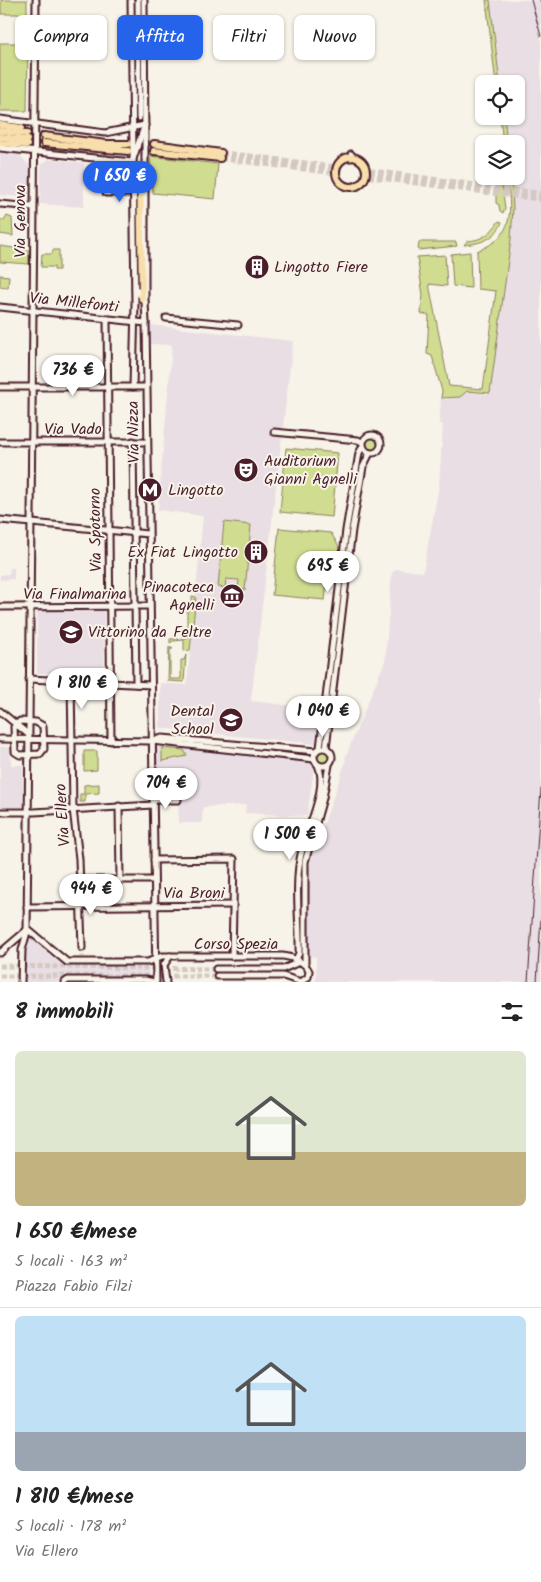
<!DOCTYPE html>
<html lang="it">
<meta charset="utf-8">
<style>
body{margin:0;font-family:Kalam,sans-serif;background:#f2f2f2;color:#222;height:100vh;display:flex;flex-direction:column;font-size:19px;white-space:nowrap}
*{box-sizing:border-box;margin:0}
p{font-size:16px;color:#767676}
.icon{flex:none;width:28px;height:28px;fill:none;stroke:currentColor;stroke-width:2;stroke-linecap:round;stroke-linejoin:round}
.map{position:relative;height:982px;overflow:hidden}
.side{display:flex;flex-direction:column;background:#fff;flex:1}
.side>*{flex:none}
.hud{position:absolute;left:15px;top:15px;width:511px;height:45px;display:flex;gap:10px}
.controls{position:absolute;left:475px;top:75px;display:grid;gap:10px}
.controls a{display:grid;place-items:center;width:50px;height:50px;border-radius:8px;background:#fff;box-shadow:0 1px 4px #0004;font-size:25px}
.price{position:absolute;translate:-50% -42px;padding:0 11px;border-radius:18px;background:#fff;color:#222;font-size:16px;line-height:32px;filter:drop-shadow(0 1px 2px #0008)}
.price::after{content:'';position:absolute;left:50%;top:30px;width:15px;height:11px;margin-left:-8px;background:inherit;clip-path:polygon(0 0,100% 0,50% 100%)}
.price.current{background:#2563eb;color:#fff}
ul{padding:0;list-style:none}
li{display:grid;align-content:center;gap:10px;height:265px;padding:0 15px}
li+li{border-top:1px solid #e0e0e0}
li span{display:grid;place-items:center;height:155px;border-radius:8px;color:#555}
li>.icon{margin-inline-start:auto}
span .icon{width:90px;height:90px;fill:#fffc;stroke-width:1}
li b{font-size:21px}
h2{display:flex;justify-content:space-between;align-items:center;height:60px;padding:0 15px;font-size:21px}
.tag{padding:0 18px;border-radius:8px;background:#fff;box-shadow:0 1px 4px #0004;font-size:18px;line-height:45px}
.tag.current{background:#2563eb;color:#fff}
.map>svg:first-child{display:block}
</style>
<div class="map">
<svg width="541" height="982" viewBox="0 0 541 982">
<rect width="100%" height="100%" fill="#f7f3e8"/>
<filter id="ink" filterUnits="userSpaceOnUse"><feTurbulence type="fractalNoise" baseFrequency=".02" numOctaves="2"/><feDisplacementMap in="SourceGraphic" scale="10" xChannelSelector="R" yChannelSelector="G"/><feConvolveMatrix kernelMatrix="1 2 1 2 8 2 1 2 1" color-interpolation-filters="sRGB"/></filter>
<g filter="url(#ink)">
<g fill="#e9dee4">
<polygon points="490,0 541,0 541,982 316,982 316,957 309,956 309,870 313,844 317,843 346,761 345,758 385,661 392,573 396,569 423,572 439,486 443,424 439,424 441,398 447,399 467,391 487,394 513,208 511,176 516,176 516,144 507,144 504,116 516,116 516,84 500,84"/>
<polygon points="0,152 19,154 29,165 30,198 0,195"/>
<polygon points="49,159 84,163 84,207 40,204 41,165"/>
<polygon points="150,325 293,341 251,701 320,709 316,744 160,728 160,683 187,685 203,516 158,510 172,345 151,344"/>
<polygon points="10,568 14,568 14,579 0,580 0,575 9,574"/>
<polygon points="37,610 104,610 104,674 37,673"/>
<polygon points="153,745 279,755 315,761 307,816 245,813 246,805 203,807 202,823 179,823 178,800 153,800"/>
<polygon points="0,747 10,747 11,765 23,765 23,807 0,807"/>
<polygon points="32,936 66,963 148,964 149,978 66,977 60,982 23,982 25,950 28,940"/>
</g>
<g fill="#d0dd90" stroke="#8d7e5e">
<rect x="1" y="0" width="26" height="14"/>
<polygon points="486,0 490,0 500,84 496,84"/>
<polygon points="0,43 28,43 27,111 0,111"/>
<polygon points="500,116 504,116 507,144 503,144"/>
<polygon points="150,156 218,164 215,199 153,193"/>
<polygon points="496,176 501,176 505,209 503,213 500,211 499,205 496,203"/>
<path d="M507,176H511L513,208L511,239L490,393L467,391L460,397L441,398L442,391L432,356L427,354L429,315L421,314L423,295L417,257L445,255L447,286L429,284L449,386L483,389L496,291L478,289L477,251C516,236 511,211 507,176Z"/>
<polygon points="7,216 12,218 13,236 0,234 0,219 4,221"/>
<path d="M499,221L502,222C495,240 481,243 464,245L467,241C483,240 490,234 499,221Z"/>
<polygon points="419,242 456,242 457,246 418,250"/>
<polygon points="0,246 29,250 29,264 0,262"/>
<polygon points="53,250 59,250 59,270 54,270 54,267 41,267 42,254 52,254"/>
<polygon points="470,252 471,288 453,286 451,254"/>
<polygon points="0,275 9,276 8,288 0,287"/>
<circle cx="371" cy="444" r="7"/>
<polygon points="286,448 338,453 332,517 280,512"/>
<polygon points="224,522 251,525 245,590 238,589 239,580 226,579 225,588 218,587"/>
<polygon points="279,528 331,533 341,550 339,567 328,574 325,600 272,595"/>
<polygon points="192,596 196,597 190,650 184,651 184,640 173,641 170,643 170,639 187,638 187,606 192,606"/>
<polygon points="169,647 173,649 170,649 170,679 181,679 181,660 184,660 186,655 184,682 168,681"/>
<polygon points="162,748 184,750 187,756 162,761"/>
<circle cx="323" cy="757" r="6"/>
<polygon points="84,751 97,751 97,770 84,771"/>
<polygon points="99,784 99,793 85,794 85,802 80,802 80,794 84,794 84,785"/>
</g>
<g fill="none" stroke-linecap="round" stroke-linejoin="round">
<g stroke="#d4c9c2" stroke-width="5" stroke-dasharray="5 2.5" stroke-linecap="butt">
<polyline points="82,948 82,957"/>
<polyline points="0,966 216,969"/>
<polyline points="0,976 217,976"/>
</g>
<g stroke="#d4c9c2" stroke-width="6" stroke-dasharray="6 3" stroke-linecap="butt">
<polyline points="21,128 40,136"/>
<polyline points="27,145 40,142"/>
<polyline points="132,151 154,151"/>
<polyline points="221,153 333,167"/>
<polyline points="220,158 332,172"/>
<polyline points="140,171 146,154"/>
<polyline points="369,171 541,194"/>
<polyline points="368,176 541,199"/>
</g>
<defs>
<g id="minor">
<polyline points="131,0 135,304 133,387"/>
<polyline points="138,0 139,118"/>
<polyline points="144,0 145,143"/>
<polyline points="0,119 105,133 145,125"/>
<polyline points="0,148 132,162"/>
<polyline points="351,158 351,154"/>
<polyline points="106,159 106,193 134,193"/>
<polyline points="133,159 143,130"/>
<polyline points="0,204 33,207"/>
<polyline points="135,288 145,302 146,323 156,982"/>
<polyline points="145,302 145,157"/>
<polyline points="0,307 146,323"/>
<polyline points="166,318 238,325"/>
<polyline points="107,319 111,741"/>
<polyline points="0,387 146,387"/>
<polyline points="274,432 358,440 362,442"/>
<circle cx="372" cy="444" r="9"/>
<polyline points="133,441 136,684"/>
<polyline points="0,442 144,442"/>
<polyline points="0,520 148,534"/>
<polyline points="0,607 150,606"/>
<polyline points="29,679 151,685"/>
<polyline points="71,681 73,809 79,859 82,948"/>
<polyline points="0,711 29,735"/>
<polygon points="20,721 36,722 43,726 44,749 40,754 20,755 15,752 14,727"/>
<polyline points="0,739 152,741 314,759"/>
<polyline points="152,741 162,738 316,751"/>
<circle cx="323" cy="757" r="9"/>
<polyline points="320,748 346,530 359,453 363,446"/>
<polyline points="326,748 352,530 363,467 370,453"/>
<polyline points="153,800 178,800"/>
<polyline points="119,806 120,880"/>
<polyline points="0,812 34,812 153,805"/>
<polyline points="154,860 234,859 232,956"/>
<polyline points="80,880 154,880"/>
<polyline points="27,907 233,905"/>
<path d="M27,929L67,962H148L162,956H283C293,957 305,962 309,971L308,977L301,982L283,976H217"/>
<polyline points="0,953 27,930"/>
<path d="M294,964L299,953C300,921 294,885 301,854C306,829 329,789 318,765"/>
<polyline points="305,964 305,862 323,798 329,765"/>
<polyline points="216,969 283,969 297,963"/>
<polyline points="21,982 22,950 27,932 36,0"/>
<polyline points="65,982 68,980 145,980 154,982"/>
<polyline points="166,982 164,965 170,956"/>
</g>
<g id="major">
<polyline points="0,125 21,128"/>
<polyline points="0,131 27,134"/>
<polyline points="44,136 106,144 128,144"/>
<polyline points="0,137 27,140"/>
<polyline points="0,143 27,145"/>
<polyline points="44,143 128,151"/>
<polyline points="154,144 221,153"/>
<polyline points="154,151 220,158"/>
<circle cx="351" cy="172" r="15"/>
<polyline points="140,171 142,299"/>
</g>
</defs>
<use href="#minor" stroke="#4a1f2b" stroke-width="9"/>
<use href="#major" stroke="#4a1f2b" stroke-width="10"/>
<use href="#minor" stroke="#f7f3e8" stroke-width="5"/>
<use href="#major" stroke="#f8deab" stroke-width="6"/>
<g stroke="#4a1f2b" stroke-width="1">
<polyline points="531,0 541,36"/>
<polyline points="540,0 541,3"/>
<polyline points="528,982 541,789"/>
<polyline points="537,982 541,918"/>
</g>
<defs>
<polyline id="minor-bridge" points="145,143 145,157"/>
</defs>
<use href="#minor-bridge" stroke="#4a1f2b" stroke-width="9" stroke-linecap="butt"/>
<use href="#minor-bridge" stroke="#f7f3e8" stroke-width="5"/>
</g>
</g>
<defs>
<symbol id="building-disc" viewBox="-11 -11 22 22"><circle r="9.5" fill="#4a1f2b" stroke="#f7f3e8"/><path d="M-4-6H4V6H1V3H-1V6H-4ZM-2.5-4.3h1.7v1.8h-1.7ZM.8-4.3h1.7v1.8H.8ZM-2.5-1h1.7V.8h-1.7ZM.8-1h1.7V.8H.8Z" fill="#fff"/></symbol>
<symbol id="theatre-disc" viewBox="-11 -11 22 22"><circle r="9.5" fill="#4a1f2b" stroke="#f7f3e8"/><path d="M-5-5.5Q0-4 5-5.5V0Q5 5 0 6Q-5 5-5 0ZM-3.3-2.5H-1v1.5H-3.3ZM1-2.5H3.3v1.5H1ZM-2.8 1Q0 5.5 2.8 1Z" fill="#fff"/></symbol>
<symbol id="metro-disc" viewBox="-11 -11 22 22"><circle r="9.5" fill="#4a1f2b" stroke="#f7f3e8"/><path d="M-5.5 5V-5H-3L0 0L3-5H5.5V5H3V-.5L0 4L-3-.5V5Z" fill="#fff"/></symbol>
<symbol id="museum-disc" viewBox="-11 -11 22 22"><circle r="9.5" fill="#4a1f2b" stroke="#f7f3e8"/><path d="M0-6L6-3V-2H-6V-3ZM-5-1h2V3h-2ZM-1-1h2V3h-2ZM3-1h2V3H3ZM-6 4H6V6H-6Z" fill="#fff"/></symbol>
<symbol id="school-disc" viewBox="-11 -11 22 22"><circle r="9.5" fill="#4a1f2b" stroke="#f7f3e8"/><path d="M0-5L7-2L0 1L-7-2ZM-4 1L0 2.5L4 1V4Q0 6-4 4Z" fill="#fff"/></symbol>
<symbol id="university-disc" viewBox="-11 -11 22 22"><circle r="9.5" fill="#4a1f2b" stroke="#f7f3e8"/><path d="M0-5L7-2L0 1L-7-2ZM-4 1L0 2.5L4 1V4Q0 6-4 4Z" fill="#fff"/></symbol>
</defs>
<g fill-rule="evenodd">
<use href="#building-disc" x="243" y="253" width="28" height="28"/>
<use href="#theatre-disc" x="232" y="456" width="28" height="28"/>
<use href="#metro-disc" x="136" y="476" width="28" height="28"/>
<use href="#building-disc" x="242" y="538" width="28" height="28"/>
<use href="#museum-disc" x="218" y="582" width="28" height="28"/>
<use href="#school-disc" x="57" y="618" width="28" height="28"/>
<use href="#university-disc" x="217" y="706" width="28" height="28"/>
</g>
<g text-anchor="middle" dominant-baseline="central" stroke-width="4" stroke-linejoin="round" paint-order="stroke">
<g font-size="16" fill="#4a1f2b" stroke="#f7f3e8">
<text transform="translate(20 221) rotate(-90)">Via Genova</text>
<text transform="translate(74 303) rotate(6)">Via Millefonti</text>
<text x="73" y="429">Via Vado</text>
<text transform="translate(134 432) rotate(-91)">Via Nizza</text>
<text transform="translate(96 530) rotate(-91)">Via Spotorno</text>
<text x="75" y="594">Via Finalmarina</text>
<text transform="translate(63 815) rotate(-94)">Via Ellero</text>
<text x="194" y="893">Via Broni</text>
<text x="236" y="944">Corso Spezia</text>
</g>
<g font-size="16" fill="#4a1f2b" stroke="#f7f3e8" text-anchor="start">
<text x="274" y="267">Lingotto Fiere</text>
<text x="264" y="461">Auditorium<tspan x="264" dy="18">Gianni Agnelli</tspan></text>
<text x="168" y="490">Lingotto</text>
<text x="238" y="552" text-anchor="end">Ex Fiat Lingotto</text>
<text x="214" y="587" text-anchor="end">Pinacoteca<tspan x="214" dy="18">Agnelli</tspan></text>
<text x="88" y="632">Vittorino da Feltre</text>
<text x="214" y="711" text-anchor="end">Dental<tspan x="214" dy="18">School</tspan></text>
</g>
</g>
</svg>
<div class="controls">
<a><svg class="icon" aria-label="locate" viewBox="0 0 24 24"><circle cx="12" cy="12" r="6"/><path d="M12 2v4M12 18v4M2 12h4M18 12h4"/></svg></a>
<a><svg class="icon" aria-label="layers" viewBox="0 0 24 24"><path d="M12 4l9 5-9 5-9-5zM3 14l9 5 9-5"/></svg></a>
</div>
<b class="price current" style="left:120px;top:203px">1 650 €</b>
<b class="price" style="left:73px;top:397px">736 €</b>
<b class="price" style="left:328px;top:593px">695 €</b>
<b class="price" style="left:82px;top:710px">1 810 €</b>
<b class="price" style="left:323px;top:738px">1 040 €</b>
<b class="price" style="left:166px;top:810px">704 €</b>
<b class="price" style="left:290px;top:861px">1 500 €</b>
<b class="price" style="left:91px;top:916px">944 €</b>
<div class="hud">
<a class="tag">Compra</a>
<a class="tag current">Affitta</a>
<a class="tag">Filtri</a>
<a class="tag">Nuovo</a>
</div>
</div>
<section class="side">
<h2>8 immobili<svg class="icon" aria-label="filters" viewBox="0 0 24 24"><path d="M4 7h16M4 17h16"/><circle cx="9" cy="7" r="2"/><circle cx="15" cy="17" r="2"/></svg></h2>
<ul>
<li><span style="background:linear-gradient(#dfe7d0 65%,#c2b280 0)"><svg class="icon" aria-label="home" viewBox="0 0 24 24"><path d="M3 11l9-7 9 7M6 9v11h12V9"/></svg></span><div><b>1 650 €/mese</b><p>5 locali · 163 m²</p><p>Piazza Fabio Filzi</p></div></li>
<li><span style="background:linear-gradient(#bfe0f5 75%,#9aa5b1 0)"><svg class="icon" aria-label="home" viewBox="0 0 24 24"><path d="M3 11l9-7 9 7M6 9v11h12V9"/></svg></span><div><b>1 810 €/mese</b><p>5 locali · 178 m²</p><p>Via Ellero</p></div></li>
</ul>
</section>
